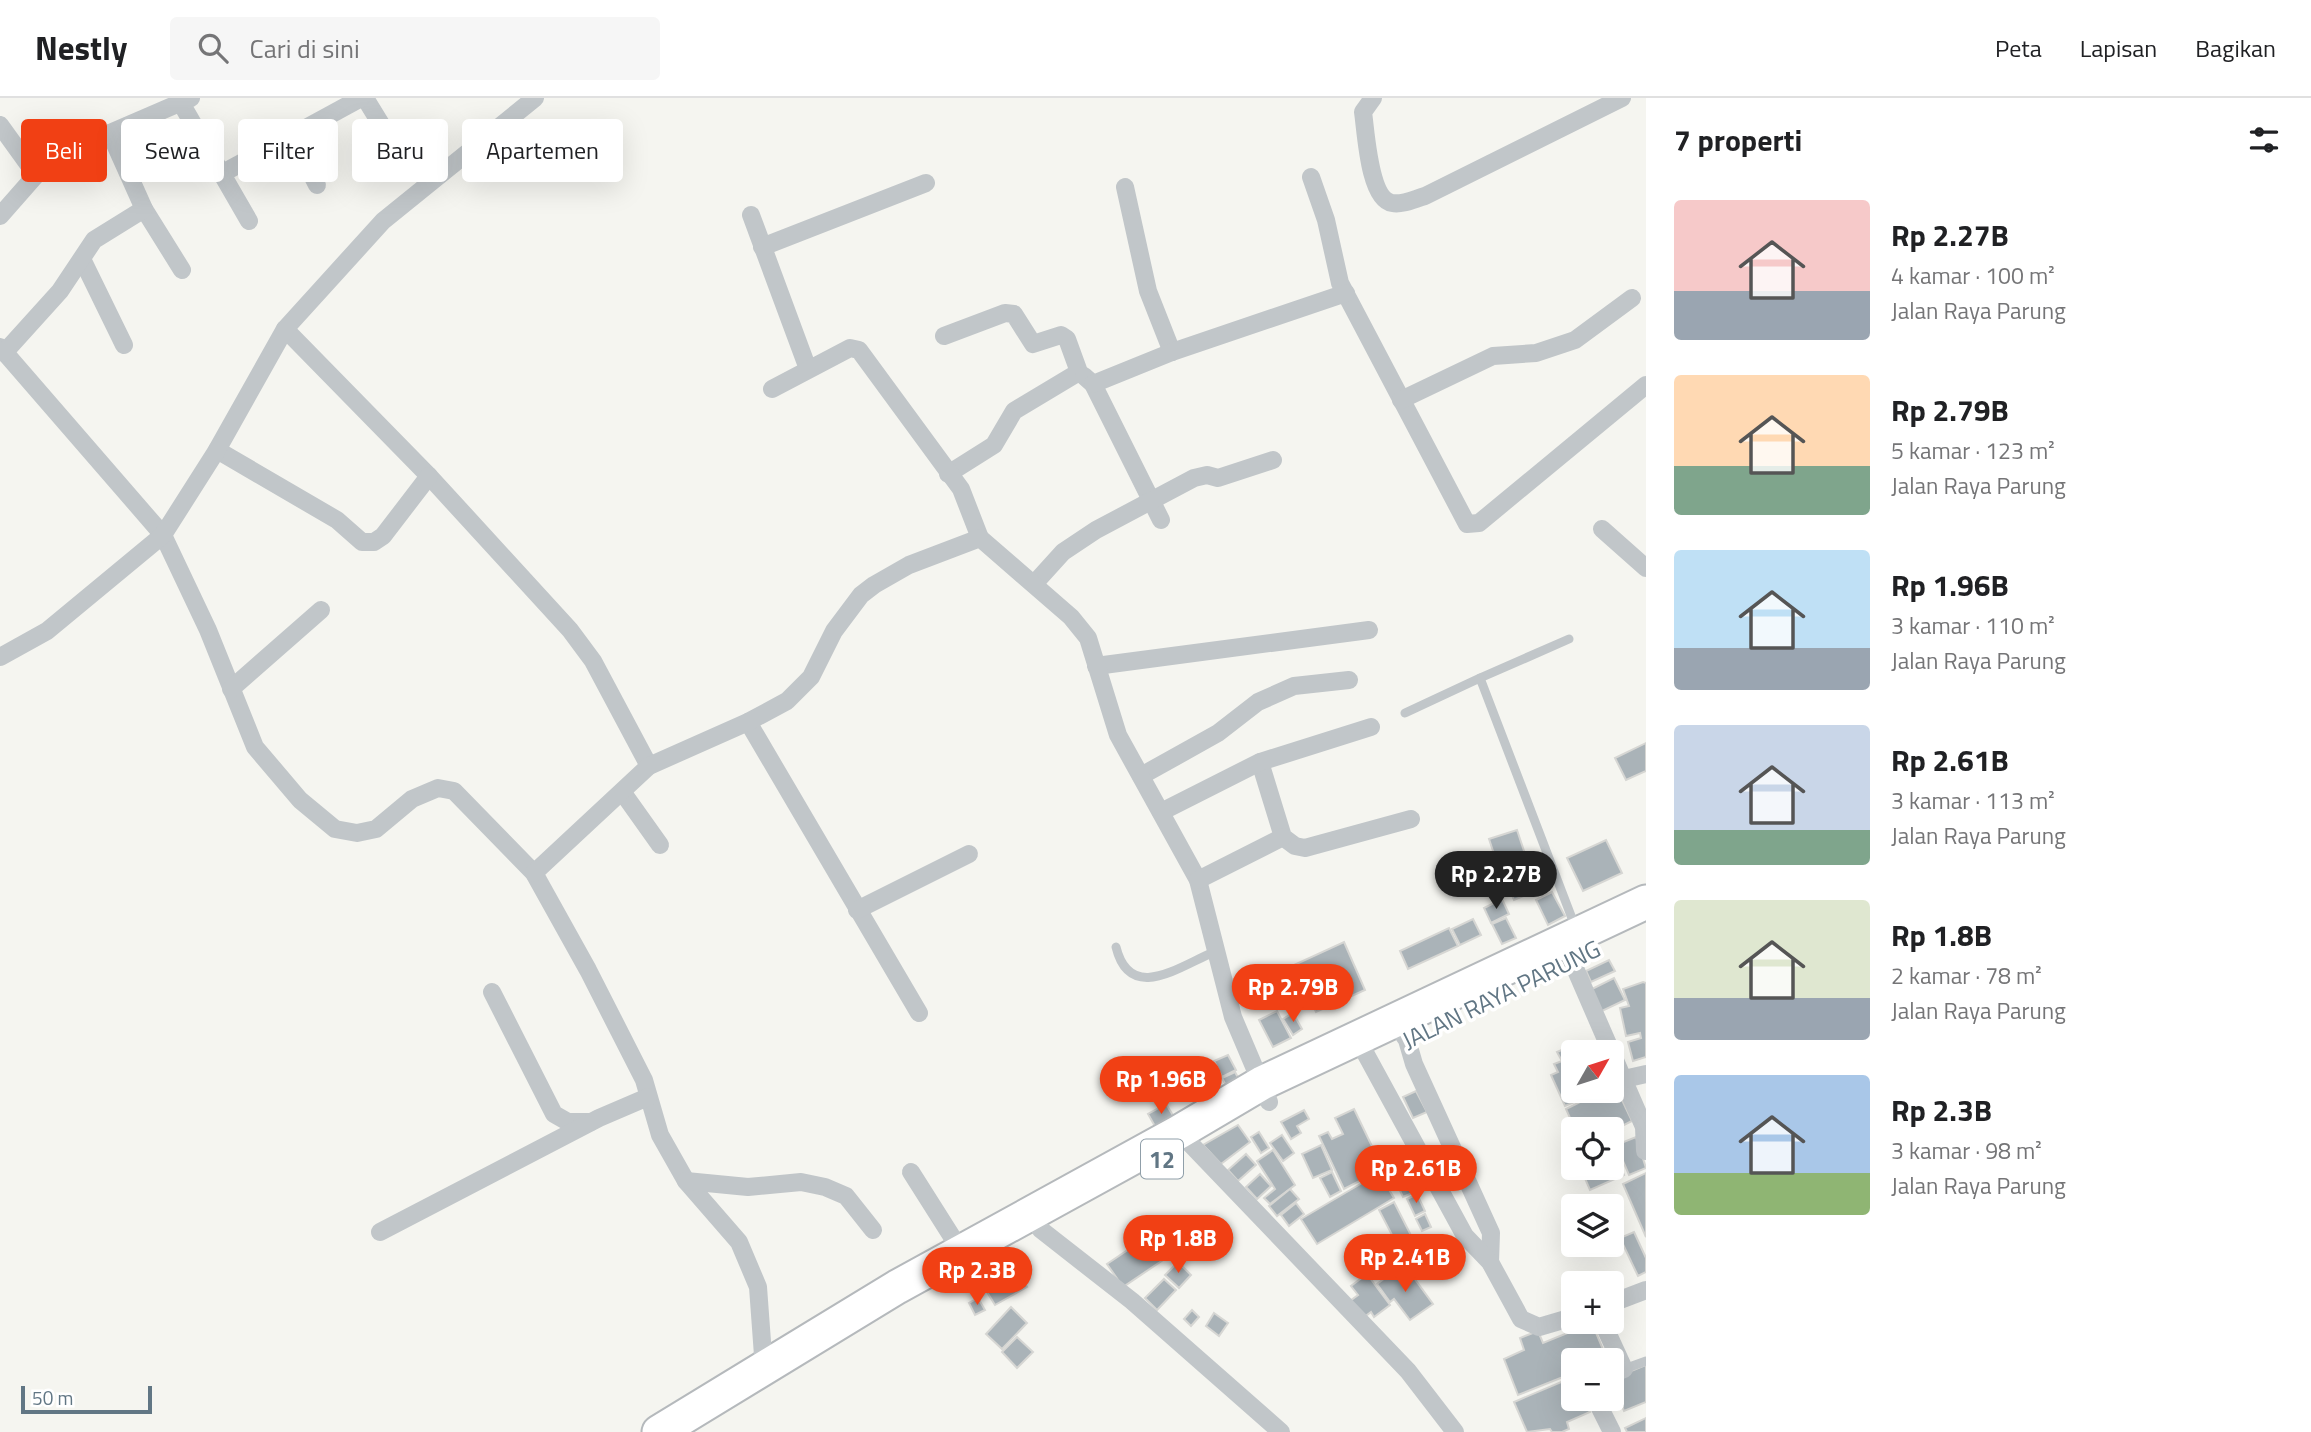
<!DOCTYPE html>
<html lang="id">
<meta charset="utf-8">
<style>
body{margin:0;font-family:"Titillium Web",sans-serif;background:#f6f6f6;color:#202124;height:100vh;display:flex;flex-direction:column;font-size:26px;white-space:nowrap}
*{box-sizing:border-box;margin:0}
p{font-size:23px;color:#757577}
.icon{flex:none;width:38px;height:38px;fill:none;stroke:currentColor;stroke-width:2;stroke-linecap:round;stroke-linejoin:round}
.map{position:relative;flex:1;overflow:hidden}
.details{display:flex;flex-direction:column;background:#fff;width:665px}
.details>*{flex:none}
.banner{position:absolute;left:21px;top:21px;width:665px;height:63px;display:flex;gap:14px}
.needle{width:46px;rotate:51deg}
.controls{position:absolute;left:1561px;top:942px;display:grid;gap:14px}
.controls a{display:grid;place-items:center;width:63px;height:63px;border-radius:7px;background:#fff;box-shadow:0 7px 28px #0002;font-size:35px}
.scale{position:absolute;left:21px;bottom:18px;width:131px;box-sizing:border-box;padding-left:7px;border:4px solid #617684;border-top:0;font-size:19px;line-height:24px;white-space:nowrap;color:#617684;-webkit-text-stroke:5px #fff;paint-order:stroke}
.price{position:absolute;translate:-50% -60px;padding:0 16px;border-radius:24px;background:#f14014;color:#fff;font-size:23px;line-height:46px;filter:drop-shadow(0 2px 4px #0008)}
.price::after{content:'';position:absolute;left:50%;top:42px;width:21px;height:16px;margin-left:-10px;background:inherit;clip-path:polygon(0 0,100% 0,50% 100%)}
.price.active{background:#222;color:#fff}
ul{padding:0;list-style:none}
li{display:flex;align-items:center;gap:21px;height:175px;padding:0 28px}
li span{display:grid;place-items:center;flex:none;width:196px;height:140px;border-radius:7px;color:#555}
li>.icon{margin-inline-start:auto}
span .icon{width:84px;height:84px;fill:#fffc;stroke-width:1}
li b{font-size:30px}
h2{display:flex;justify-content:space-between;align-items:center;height:84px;padding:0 28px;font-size:30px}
.tag{padding:0 24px;border-radius:7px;background:#fff;box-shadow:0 7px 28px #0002;font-size:24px;line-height:63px}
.tag.active{background:#f14014;color:#fff}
header{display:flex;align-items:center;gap:42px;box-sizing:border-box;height:98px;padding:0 35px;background:#fff;border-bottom:2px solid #e0e0e0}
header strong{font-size:33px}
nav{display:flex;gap:38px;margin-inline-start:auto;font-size:24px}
.search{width:490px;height:63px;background:#f6f6f6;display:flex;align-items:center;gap:18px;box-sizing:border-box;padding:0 24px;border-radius:7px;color:#757577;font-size:26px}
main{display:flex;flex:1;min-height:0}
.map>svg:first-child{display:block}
</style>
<header>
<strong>Nestly</strong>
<div class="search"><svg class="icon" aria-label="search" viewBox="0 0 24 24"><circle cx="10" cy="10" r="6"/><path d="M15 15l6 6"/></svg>Cari di sini</div>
<nav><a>Peta</a><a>Lapisan</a><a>Bagikan</a></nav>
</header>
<main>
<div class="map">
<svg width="1646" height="1334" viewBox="0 0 1646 1334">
<rect width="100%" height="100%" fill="#f5f5f0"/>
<g fill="#aab3b8" stroke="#d6d6d3" stroke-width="2">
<polygon points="1646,645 1646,673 1626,682 1615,660"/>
<polygon points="1517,732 1525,756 1497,765 1489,741"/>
<polygon points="1606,742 1622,775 1583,793 1567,760"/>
<polygon points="1523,757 1528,767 1502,778 1498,768"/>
<polygon points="1530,768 1540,791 1514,802 1504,779"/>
<polygon points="1552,794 1565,818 1548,827 1536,802"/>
<polygon points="1502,801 1509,816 1491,825 1484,810"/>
<polygon points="1506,820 1516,840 1502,846 1492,826"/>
<polygon points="1473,821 1481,837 1460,847 1452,831"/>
<polygon points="1449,830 1458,848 1408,871 1400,853"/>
<polygon points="1344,844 1365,892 1316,914 1294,867"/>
<polygon points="1609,862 1615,873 1591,884 1586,873"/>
<polygon points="1614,880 1625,902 1600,914 1590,892"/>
<polygon points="1643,884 1646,885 1646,959 1633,963 1628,944 1641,940 1640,935 1626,938 1620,910 1629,908 1623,891"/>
<polygon points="1277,913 1291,940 1273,949 1259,922"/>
<polygon points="1293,915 1302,931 1293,937 1283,921"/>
<polygon points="1575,946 1578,954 1573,954 1573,992 1586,992 1589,998 1565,1008 1551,977 1558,974 1554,966 1562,963 1557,954"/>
<polygon points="1228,957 1236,972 1222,979 1214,963"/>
<polygon points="1235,974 1243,989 1230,995 1222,980"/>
<polygon points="1612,981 1632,1023 1612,1033 1608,1025 1597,1031 1575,1031 1566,1011 1594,997 1592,992 1612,992"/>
<polygon points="1416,993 1427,1014 1413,1020 1403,999"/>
<polygon points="1166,1006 1174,1019 1156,1030 1148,1016"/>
<polygon points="1354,1011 1383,1071 1344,1091 1319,1038 1328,1034 1332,1041 1343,1036 1335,1020"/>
<polygon points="1304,1012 1309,1021 1297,1028 1301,1035 1291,1041 1281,1024"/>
<polygon points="1238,1027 1250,1044 1221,1066 1203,1047"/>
<polygon points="1259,1034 1269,1050 1261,1055 1251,1039"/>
<polygon points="1282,1037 1294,1055 1283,1063 1270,1045"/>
<polygon points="1636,1039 1646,1070 1629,1077 1616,1047"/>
<polygon points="1321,1047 1332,1072 1313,1080 1302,1056"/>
<polygon points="1391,1049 1396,1059 1386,1063 1382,1053"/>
<polygon points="1612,1049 1624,1077 1590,1092 1580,1069 1612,1069"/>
<polygon points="1273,1052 1295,1087 1270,1106 1264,1100 1275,1091 1257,1063"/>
<polygon points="1246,1056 1256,1067 1238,1083 1228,1072"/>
<polygon points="1401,1059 1408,1074 1394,1080 1387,1066"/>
<polygon points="1332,1074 1341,1093 1330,1099 1320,1080"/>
<polygon points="1408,1074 1417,1093 1403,1099 1394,1080"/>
<polygon points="1379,1075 1394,1100 1317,1146 1301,1121"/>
<polygon points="1646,1075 1646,1139 1623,1086"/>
<polygon points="1260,1076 1271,1088 1257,1101 1246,1089"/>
<polygon points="1290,1091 1299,1101 1277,1118 1269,1108"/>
<polygon points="1417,1096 1425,1113 1415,1118 1407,1101"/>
<polygon points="1394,1104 1420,1155 1405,1162 1379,1112"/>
<polygon points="1296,1105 1304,1116 1289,1128 1281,1117"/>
<polygon points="1425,1116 1431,1129 1422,1133 1416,1121"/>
<polygon points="1634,1134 1646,1160 1646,1174 1638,1178 1620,1140"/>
<polygon points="1153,1135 1169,1158 1123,1189 1107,1166"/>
<polygon points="1178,1164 1191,1177 1179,1190 1165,1177"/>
<polygon points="1013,1166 1027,1189 995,1207 981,1184"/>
<polygon points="1397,1171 1408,1185 1414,1180 1433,1206 1410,1222 1394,1201 1390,1204 1377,1186"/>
<polygon points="1367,1176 1390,1207 1374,1219 1371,1214 1363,1220 1350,1203 1358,1197 1351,1188"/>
<polygon points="1164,1181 1176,1192 1157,1212 1145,1200"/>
<polygon points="978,1200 985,1212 975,1217 969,1205"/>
<polygon points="1011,1209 1027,1225 1002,1251 986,1236"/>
<polygon points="1192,1212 1199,1219 1191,1228 1184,1221"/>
<polygon points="1214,1215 1228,1225 1219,1238 1206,1228"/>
<polygon points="1577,1223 1592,1225 1607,1261 1573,1262 1573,1275 1518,1297 1504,1261 1524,1252 1520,1240 1538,1233 1543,1245 1580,1230"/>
<polygon points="1017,1239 1033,1254 1017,1270 1002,1254"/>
<polygon points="1646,1267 1646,1304 1624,1313 1612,1281"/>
<polygon points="1573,1279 1573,1300 1584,1300 1590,1314 1567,1324 1569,1331 1562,1334 1552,1334 1550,1331 1527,1334 1514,1304"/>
<polygon points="1646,1320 1646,1334 1627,1334 1625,1330"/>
</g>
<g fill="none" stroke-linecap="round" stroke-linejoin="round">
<defs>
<polyline id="highway" points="659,1334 897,1189 1179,1034 1262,985 1646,804"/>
</defs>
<use href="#highway" stroke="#b5b9bc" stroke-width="37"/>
<g stroke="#c1c6c9" stroke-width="9">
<polyline points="1480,580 1569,541"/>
<polyline points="1405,615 1480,580 1578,836 1588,853"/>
<path d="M1116,849C1130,906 1180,868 1214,854"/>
<polyline points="1624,1271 1646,1263"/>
</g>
<g stroke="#c1c6c9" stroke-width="18">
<polyline points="365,0 390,41"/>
<path d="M1373,0L1363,14C1366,34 1369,101 1392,105C1403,107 1414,101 1425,98L1622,0"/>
<polyline points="181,5 249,123"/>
<polyline points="0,27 36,77"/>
<polyline points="110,35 144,111 182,172"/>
<polyline points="292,38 317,87"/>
<polyline points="223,75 361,0"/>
<polyline points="1311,79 1326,122 1340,185 1467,426 1479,425 1646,287"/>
<polyline points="1125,89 1148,193 1172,254"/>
<polyline points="751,117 808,271"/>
<polyline points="0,118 36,77 110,35 191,0"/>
<polyline points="762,149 926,85"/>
<polyline points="82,161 124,247"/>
<polyline points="285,231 429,378 570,532 593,563 649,668"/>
<polyline points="944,238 1005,215 1014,216 1033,246 1061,237 1067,241 1079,274 1014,313 994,347 948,376"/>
<polyline points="0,249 163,437 208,532 255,649 300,702 335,731 357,735 376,731 412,701 438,690 454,693 534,775 588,872 644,982 660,1037 686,1083 739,1144 758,1189 764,1271"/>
<polyline points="4,255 60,193 94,142 144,111"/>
<polyline points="1084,278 1093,286 1161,422"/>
<polyline points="1093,286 1172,254 1346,195"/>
<polyline points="772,291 850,250 859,252 961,391 980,440"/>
<polyline points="1401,302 1493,258 1536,255 1575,242 1632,200"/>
<polyline points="217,352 337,422 362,444 374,444 383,438 429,378"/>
<polyline points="1602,431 1646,470"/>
<polyline points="1034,486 1063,454 1096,432 1194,380 1207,377 1218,380 1273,362"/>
<polyline points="0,559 47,533 163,437 217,352 285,231 383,123 535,0"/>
<polyline points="1096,568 1369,532"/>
<polyline points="231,591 321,512"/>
<polyline points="748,624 919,915"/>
<polyline points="1260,664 1283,739 1295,748 1305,750 1411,721"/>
<polyline points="1141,678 1218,635 1258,604 1294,588 1349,582"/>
<polyline points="623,695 660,747"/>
<polyline points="1161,714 1260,664 1371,629"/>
<polyline points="534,775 649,668 748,624 787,603 811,579 834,533 861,497 874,487 909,467 980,440 1071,519 1088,540 1118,637 1198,782 1233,919 1269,1004"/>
<polyline points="1198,782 1283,739"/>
<polyline points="857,812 969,756"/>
<polyline points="1571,861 1644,1029 1645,1053"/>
<polyline points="492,894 554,1016 568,1024 591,1024"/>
<polyline points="1394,923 1407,942 1414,966 1491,1135 1490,1164"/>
<polyline points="1357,940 1465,1138 1490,1164 1521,1221 1539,1229 1573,1219"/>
<polyline points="1624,981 1646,976"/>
<polyline points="1179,1034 1408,1273 1455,1334"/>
<polyline points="911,1074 961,1153"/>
<polyline points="686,1083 748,1089 801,1084 825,1089 846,1098 873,1132"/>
<polyline points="1040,1131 1132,1203 1281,1334"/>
<polyline points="380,1134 599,1020 648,999"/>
<polyline points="1612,1205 1646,1192"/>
<polyline points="1602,1223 1624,1271 1612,1276"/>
<polyline points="1595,1300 1612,1334"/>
</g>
<use href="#highway" stroke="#fff" stroke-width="33"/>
</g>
<g text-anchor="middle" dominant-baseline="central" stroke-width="7" stroke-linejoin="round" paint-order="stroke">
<rect fill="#fff" stroke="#909fa9" stroke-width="2" x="1141" y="1041.5" width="42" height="39" rx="5"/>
<g font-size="23" font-weight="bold" fill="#617684">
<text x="1162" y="1061">12</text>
</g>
<g font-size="24" fill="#617684" stroke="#fff">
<text transform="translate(1501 896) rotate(-26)">JALAN RAYA PARUNG</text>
</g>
</g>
</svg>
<div class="controls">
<a><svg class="needle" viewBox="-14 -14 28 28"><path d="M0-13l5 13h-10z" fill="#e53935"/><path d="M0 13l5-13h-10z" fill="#757577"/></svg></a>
<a><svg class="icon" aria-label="locate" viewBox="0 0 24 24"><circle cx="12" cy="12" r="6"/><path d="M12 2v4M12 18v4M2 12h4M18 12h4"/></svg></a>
<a><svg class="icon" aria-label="layers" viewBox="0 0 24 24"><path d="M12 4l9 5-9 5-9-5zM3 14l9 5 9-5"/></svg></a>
<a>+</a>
<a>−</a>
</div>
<div class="scale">50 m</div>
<b class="price active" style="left:1496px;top:813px">Rp 2.27B</b>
<b class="price" style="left:1293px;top:926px">Rp 2.79B</b>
<b class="price" style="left:1161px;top:1018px">Rp 1.96B</b>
<b class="price" style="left:1416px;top:1107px">Rp 2.61B</b>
<b class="price" style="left:1178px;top:1177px">Rp 1.8B</b>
<b class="price" style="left:1405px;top:1196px">Rp 2.41B</b>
<b class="price" style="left:977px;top:1209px">Rp 2.3B</b>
<div class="banner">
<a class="tag active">Beli</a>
<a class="tag">Sewa</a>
<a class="tag">Filter</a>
<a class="tag">Baru</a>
<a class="tag">Apartemen</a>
</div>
</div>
<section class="details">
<h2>7 properti<svg class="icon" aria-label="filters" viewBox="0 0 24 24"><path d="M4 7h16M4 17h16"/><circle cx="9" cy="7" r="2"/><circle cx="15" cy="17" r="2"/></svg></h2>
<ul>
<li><span style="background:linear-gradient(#f6c9c9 65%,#9aa5b1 0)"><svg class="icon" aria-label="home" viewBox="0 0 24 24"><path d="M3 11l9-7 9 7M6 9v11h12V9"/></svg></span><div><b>Rp 2.27B</b><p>4 kamar · 100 m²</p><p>Jalan Raya Parung</p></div></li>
<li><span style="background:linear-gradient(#ffd9b3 65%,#7fa58c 0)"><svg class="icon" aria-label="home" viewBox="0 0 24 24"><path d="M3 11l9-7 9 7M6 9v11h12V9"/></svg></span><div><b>Rp 2.79B</b><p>5 kamar · 123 m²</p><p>Jalan Raya Parung</p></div></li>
<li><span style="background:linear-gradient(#bfe0f5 70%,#9aa5b1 0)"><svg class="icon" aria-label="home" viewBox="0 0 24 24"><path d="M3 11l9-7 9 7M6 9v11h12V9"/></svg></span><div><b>Rp 1.96B</b><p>3 kamar · 110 m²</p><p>Jalan Raya Parung</p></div></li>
<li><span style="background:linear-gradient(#c9d6e8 75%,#7fa58c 0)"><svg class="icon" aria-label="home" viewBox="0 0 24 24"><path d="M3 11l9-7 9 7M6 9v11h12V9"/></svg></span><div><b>Rp 2.61B</b><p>3 kamar · 113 m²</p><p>Jalan Raya Parung</p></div></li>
<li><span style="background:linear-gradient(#dfe7d0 70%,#9aa5b1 0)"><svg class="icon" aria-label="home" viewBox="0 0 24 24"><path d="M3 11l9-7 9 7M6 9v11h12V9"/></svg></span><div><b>Rp 1.8B</b><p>2 kamar · 78 m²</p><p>Jalan Raya Parung</p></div></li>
<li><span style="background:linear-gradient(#a9c7e8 70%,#8fb573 0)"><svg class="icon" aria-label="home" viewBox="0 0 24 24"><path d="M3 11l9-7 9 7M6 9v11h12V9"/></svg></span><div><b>Rp 2.3B</b><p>3 kamar · 98 m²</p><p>Jalan Raya Parung</p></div></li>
</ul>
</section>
</main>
